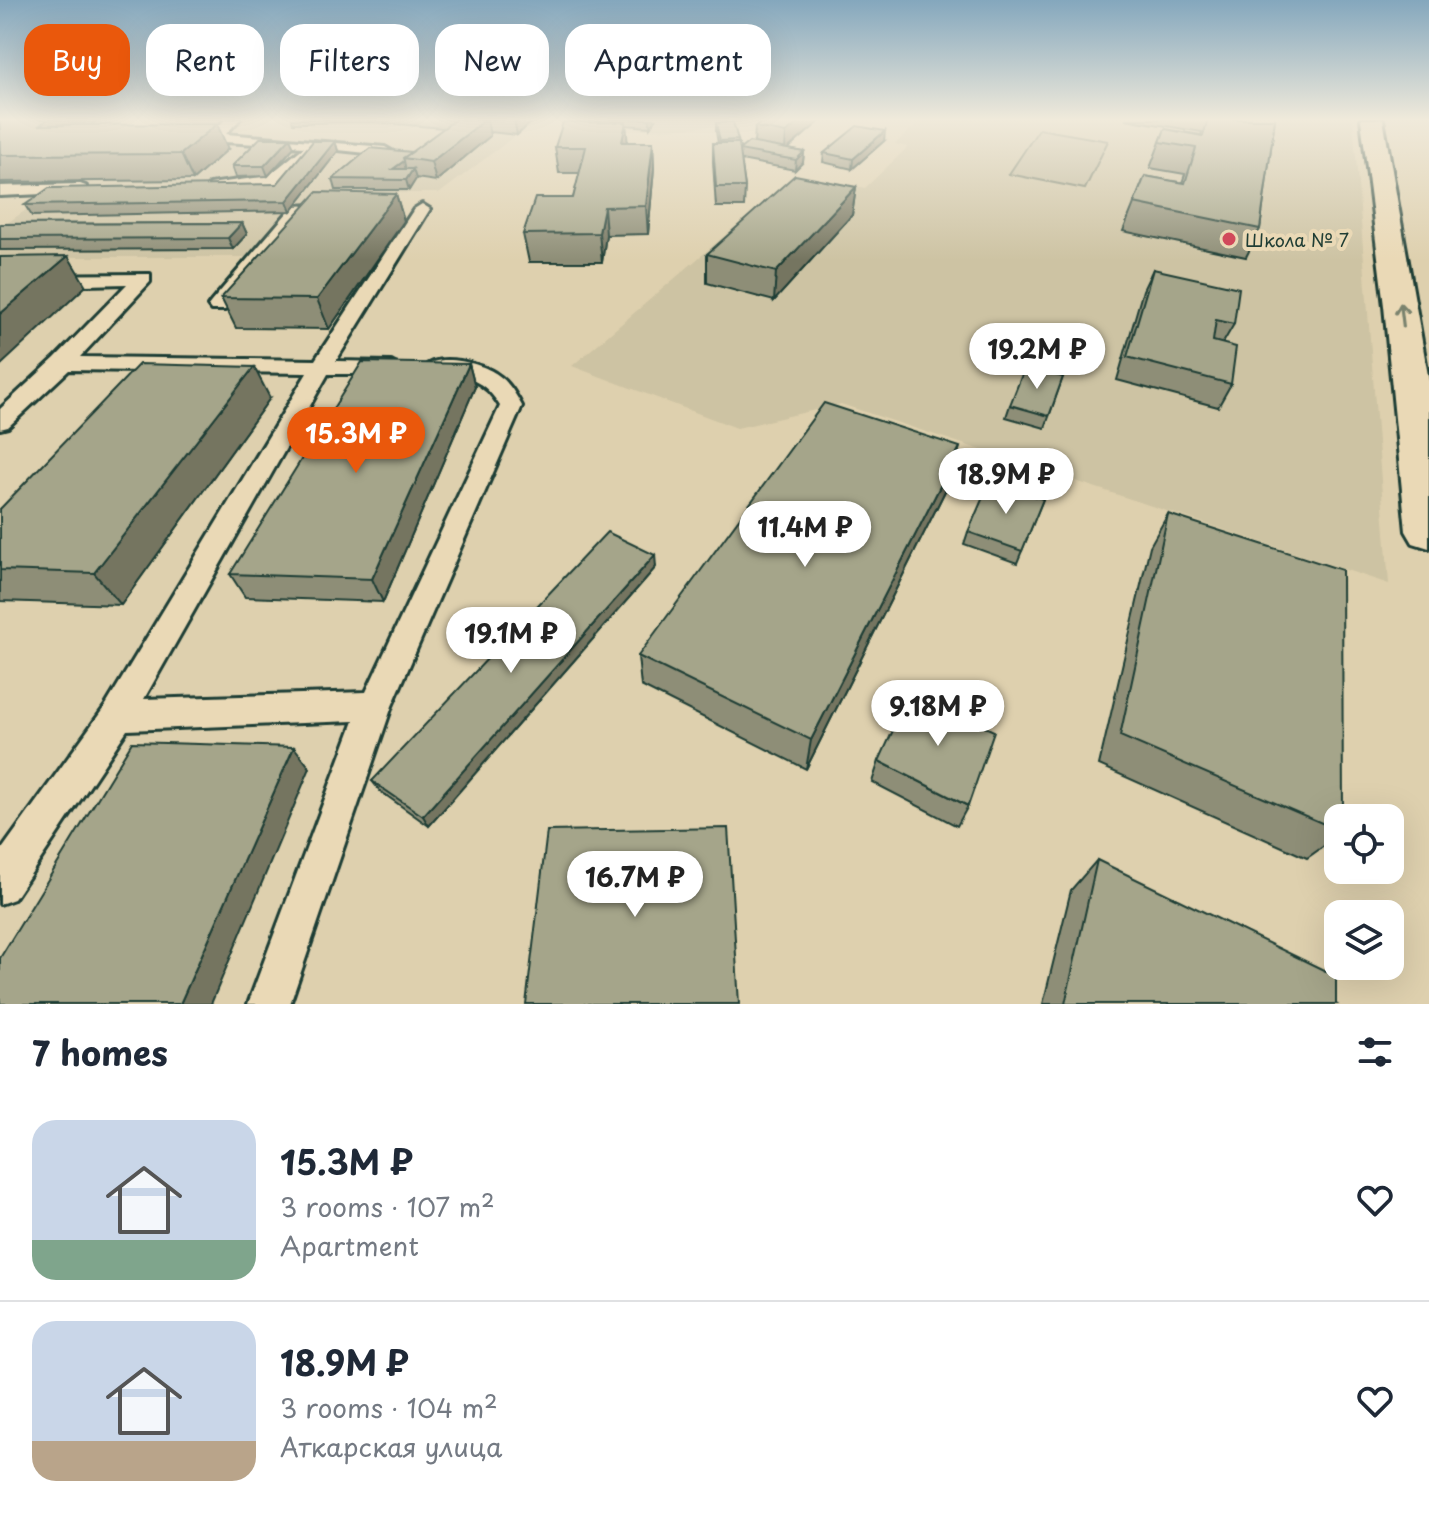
<!DOCTYPE html>
<meta charset="utf-8">
<style>
body{margin:0;font-family:"Playpen Sans",sans-serif;background:#f2f2f3;color:#1f2937;height:100vh;display:flex;flex-direction:column;font-size:30px;white-space:nowrap}
*{box-sizing:border-box;margin:0}
p{font-size:26px;color:#747a83}
.icon{flex:none;width:44px;height:44px;fill:none;stroke:currentColor;stroke-width:2;stroke-linecap:round;stroke-linejoin:round}
.map{position:relative;height:1004px;overflow:hidden}
.sheet{display:flex;flex-direction:column;background:#fff;flex:1}
.sheet>*{flex:none}
.banner{position:absolute;left:24px;top:24px;width:800px;height:72px;display:flex;gap:16px}
.tools{position:absolute;left:1324px;top:804px;display:grid;gap:16px}
.tools a{display:grid;place-items:center;width:80px;height:80px;border-radius:16px;background:#fff;box-shadow:0 8px 32px #0002;font-size:40px}
.price{position:absolute;translate:-50% -68px;padding:0 18px;border-radius:28px;background:#fff;color:#222;font-size:26px;line-height:52px;filter:drop-shadow(0 2px 4px #0008)}
.price::after{content:'';position:absolute;left:50%;top:48px;width:24px;height:18px;margin-left:-12px;background:inherit;clip-path:polygon(0 0,100% 0,50% 100%)}
.price.active{background:#ea580c;color:#fff}
ul{padding:0;list-style:none}
li{display:flex;align-items:center;gap:24px;height:200px;padding:0 32px}
li+li{border-top:2px solid #e0e1e3}
li span{display:grid;place-items:center;flex:none;width:224px;height:160px;border-radius:24px;color:#555}
li>.icon{margin-inline-start:auto}
span .icon{width:96px;height:96px;fill:#fffc;stroke-width:1}
li b{font-size:34px}
h2{display:flex;justify-content:space-between;align-items:center;height:96px;padding:0 32px;font-size:34px}
.tag{padding:0 28px;border-radius:24px;background:#fff;box-shadow:0 8px 32px #0002;font-size:28px;line-height:72px}
.tag.active{background:#ea580c;color:#fff}
.map>svg:first-child{display:block}
</style>
<div class="map">
<svg width="1429" height="1004" viewBox="0 0 1429 1004">
<rect width="100%" height="100%" fill="#ded0ae"/>
<filter id="ink" filterUnits="userSpaceOnUse"><feTurbulence type="fractalNoise" baseFrequency=".0125" numOctaves="2"/><feDisplacementMap in="SourceGraphic" scale="16" xChannelSelector="R" yChannelSelector="G"/><feConvolveMatrix kernelMatrix="1 2 1 2 8 2 1 2 1" color-interpolation-filters="sRGB"/></filter>
<g filter="url(#ink)">
<g fill="#cdc3a3">
<polygon points="0,119 537,119 440,193 319,193 254,257 0,257 0,228 58,188 0,187"/>
<polygon points="553,119 753,119 747,124 652,130"/>
<polygon points="923,119 1353,119 1389,584 841,404 737,428 572,366 797,174 865,188 908,147 895,144"/>
</g>
<polygon fill="#beb79a" stroke="#6e7a67" stroke-width="2" points="1039,129 1108,141 1085,189 1009,174"/>
<g fill="none" stroke-linecap="round" stroke-linejoin="round">
<defs>
<g id="lane">
<polygon points="226,119 240,119 226,134 385,147 392,151 385,155 320,148 277,183 216,192 208,187 210,184 268,176 304,147 209,141 209,135"/>
<polygon points="80,184 86,186 86,192 0,196 0,186"/>
<polygon points="334,204 340,206 340,212 304,214 225,310 211,310 208,306 211,302 293,206"/>
<path d="M422,204L430,209L336,361L391,362L402,368L391,374H328L144,699L366,692L500,406C472,359 441,389 423,368C437,352 483,363 498,375C509,382 516,395 522,406L392,706L290,1004H248L354,721L127,730L14,899L0,904V852L106,705L307,373L69,370L8,427L0,429V409L55,358L127,284L0,287V275L150,274V282L80,357L315,360L414,209Z"/>
</g>
<polygon id="secondary" points="1361,119 1383,119 1429,381 1429,548 1413,543 1406,531 1384,306"/>
</defs>
<use href="#lane" stroke="#1f3d34" stroke-width="6"/>
<use href="#secondary" stroke="#1f3d34" stroke-width="6"/>
<use href="#lane" fill="#ead9b6" fill-rule="evenodd"/>
<use href="#secondary" fill="#ead9b6" fill-rule="evenodd"/>
</g>
<g fill="#8e8e77" stroke="#1f3d34" stroke-width="2">
<polygon points="0,119 99,119 92,124 228,149 193,180 0,182"/>
<polygon points="292,119 535,119 517,135 490,132 490,136 436,181 416,178 409,190 336,190 333,179 412,152 444,128 373,122 293,123"/>
<polygon points="561,119 656,119 650,127 626,125 627,142 653,142 654,168 648,234 606,235 602,262 529,262 523,234 573,198 580,173 559,173 555,147 591,122"/>
<polygon points="765,119 820,119 820,121 788,149 804,152 803,162 795,170 741,160 745,187 744,207 716,207 713,162 713,143 718,143 716,132 716,123 738,140 740,149 754,143 755,127"/>
<polygon points="1125,119 1275,119 1260,229 1246,257 1123,231 1145,176 1182,183 1185,174 1150,168 1165,129 1201,135 1202,132"/>
<polygon points="335,141 338,151 291,211 32,216 25,205 277,184"/>
<polygon points="884,141 852,169 823,162 824,153"/>
<polygon points="294,147 268,176 236,177 232,166"/>
<polygon points="856,187 852,215 774,301 707,283 707,254"/>
<polygon points="396,194 404,221 329,329 236,328 221,298"/>
<polygon points="242,223 247,234 233,249 0,250 0,224"/>
<polygon points="1153,269 1234,324 1223,343 1231,384 1218,407 1117,380 1143,290"/>
<polygon points="469,364 475,387 383,602 245,597 230,574"/>
<polygon points="1063,377 1045,428 1006,417 1010,405"/>
<polygon points="270,398 121,605 0,601 0,509"/>
<polygon points="951,479 806,769 641,686 638,656"/>
<polygon points="1043,499 1017,563 964,544 968,532"/>
<polygon points="1168,514 1338,818 1338,836 1307,858 1099,765 1150,546"/>
<polygon points="656,567 429,826 380,791 372,781"/>
<polygon points="879,761 968,806 957,826 872,782"/>
<polygon points="1097,860 1336,1004 1043,1004 1071,890"/>
</g>
<g fill="#747461" stroke="#1f3d34" stroke-width="2">
<polygon points="48,119 99,119 54,150 40,125"/>
<polygon points="486,119 487,119 490,136 436,181 431,162"/>
<polygon points="514,119 535,119 517,135"/>
<polygon points="650,119 656,119 650,127"/>
<polygon points="803,119 820,119 820,121 785,151 786,133"/>
<polygon points="626,122 628,147 622,142"/>
<polygon points="217,124 228,149 193,180 181,154"/>
<polygon points="885,131 884,141 852,169 853,159"/>
<polygon points="290,138 294,147 268,176 264,166"/>
<polygon points="335,141 338,151 291,211 287,201"/>
<polygon points="653,142 654,168 648,234 646,206"/>
<polygon points="804,152 803,162 795,170 796,160"/>
<polygon points="404,161 406,171 393,169"/>
<polygon points="413,169 416,179 409,190 406,180"/>
<polygon points="856,187 852,215 774,301 776,272"/>
<polygon points="396,194 404,221 329,329 317,299"/>
<polygon points="604,207 606,235 602,262 599,233"/>
<polygon points="242,223 247,234 233,249 228,238"/>
<polygon points="68,256 86,286 0,366 0,314"/>
<polygon points="469,364 475,387 383,602 372,579"/>
<polygon points="254,367 270,398 121,605 94,573"/>
<polygon points="960,447 951,479 806,769 811,740"/>
<polygon points="655,555 656,567 429,826 423,816"/>
<polygon points="294,747 310,768 211,1004 180,1004"/>
</g>
<g fill="#a5a58a" stroke="#1f3d34" stroke-width="2">
<polygon points="0,119 48,119 40,125 217,124 181,154 0,155"/>
<polygon points="456,119 486,119 431,162 403,158"/>
<polygon points="765,119 803,119 786,133 755,127"/>
<polygon points="1208,119 1275,119 1260,229 1134,203 1145,176 1185,183 1196,148 1160,142 1165,129 1203,136"/>
<polygon points="563,122 626,122 622,142 653,142 646,206 604,207 599,233 523,234 535,198 573,198 586,147 555,147"/>
<polygon points="733,122 738,140 720,141 716,123"/>
<polygon points="857,126 885,131 853,159 824,153"/>
<polygon points="260,138 290,138 264,166 232,166"/>
<polygon points="313,141 335,141 287,201 25,205 49,188 277,184"/>
<polygon points="749,142 804,152 796,160 739,150"/>
<polygon points="713,143 739,143 745,187 716,187"/>
<polygon points="370,148 412,152 403,158 404,161 393,169 413,169 406,180 333,179"/>
<polygon points="795,175 856,187 776,272 707,254"/>
<polygon points="317,192 396,194 317,299 221,298"/>
<polygon points="242,223 228,238 0,239 0,224"/>
<polygon points="68,256 0,314 0,257"/>
<polygon points="1153,269 1239,288 1234,324 1216,320 1213,341 1236,347 1231,384 1127,357"/>
<polygon points="362,362 469,364 372,579 230,574"/>
<polygon points="139,364 254,367 94,573 0,570 0,509"/>
<polygon points="1025,367 1063,377 1049,416 1010,405"/>
<polygon points="824,403 960,447 811,740 638,656"/>
<polygon points="990,481 1043,499 1022,551 968,532"/>
<polygon points="1168,514 1342,570 1343,818 1338,818 1338,830 1120,736"/>
<polygon points="607,532 655,555 423,816 372,781"/>
<polygon points="910,693 994,731 968,806 879,761"/>
<polygon points="132,742 294,747 180,1004 0,1004 0,958"/>
<polygon points="728,828 739,1004 526,1004 547,831"/>
<polygon points="1097,860 1336,976 1336,1004 1065,1004"/>
</g>
<defs><path id="oneway-shaft" d="M-6 0H5M1.5-3L5.5 0L1.5 3" fill="none" stroke-width="1.6" stroke-linecap="round" stroke-linejoin="round" transform="scale(2)"/></defs>
<use stroke="#7a836e" href="#oneway-shaft" transform="translate(1402 315) rotate(-97)"/>
</g>
<linearGradient id="sky" x2="0" y2="1"><stop stop-color="#84a7bd"/><stop offset="0.46" stop-color="#f0eadb"/><stop offset="1" stop-color="#f0eadb" stop-opacity="0"/></linearGradient>
<rect width="1429" height="260" fill="url(#sky)"/>
<circle fill="#d1495b" stroke="#ead9b6" stroke-width="3" cx="1229" cy="239" r="8"/>
<g text-anchor="middle" dominant-baseline="central" stroke-width="8" stroke-linejoin="round" paint-order="stroke">
<g font-size="18" fill="#1f3d34" stroke="#ead9b6" text-anchor="start">
<text x="1245" y="239">Школа № 7</text>
</g>
</g>
</svg>
<div class="tools">
<a><svg class="icon" aria-label="locate" viewBox="0 0 24 24"><circle cx="12" cy="12" r="6"/><path d="M12 2v4M12 18v4M2 12h4M18 12h4"/></svg></a>
<a><svg class="icon" aria-label="layers" viewBox="0 0 24 24"><path d="M12 4l9 5-9 5-9-5zM3 14l9 5 9-5"/></svg></a>
</div>
<b class="price" style="left:1037px;top:391px">19.2M ₽</b>
<b class="price active" style="left:356px;top:475px">15.3M ₽</b>
<b class="price" style="left:1006px;top:516px">18.9M ₽</b>
<b class="price" style="left:805px;top:569px">11.4M ₽</b>
<b class="price" style="left:511px;top:675px">19.1M ₽</b>
<b class="price" style="left:938px;top:748px">9.18M ₽</b>
<b class="price" style="left:635px;top:919px">16.7M ₽</b>
<div class="banner">
<a class="tag active">Buy</a>
<a class="tag">Rent</a>
<a class="tag">Filters</a>
<a class="tag">New</a>
<a class="tag">Apartment</a>
</div>
</div>
<section class="sheet">
<h2>7 homes<svg class="icon" aria-label="filters" viewBox="0 0 24 24"><path d="M4 7h16M4 17h16"/><circle cx="9" cy="7" r="2"/><circle cx="15" cy="17" r="2"/></svg></h2>
<ul>
<li><span style="background:linear-gradient(#c9d6e8 75%,#7fa58c 0)"><svg class="icon" aria-label="home" viewBox="0 0 24 24"><path d="M3 11l9-7 9 7M6 9v11h12V9"/></svg></span><div><b>15.3M ₽</b><p>3 rooms · 107 m²</p><p>Apartment</p></div><svg class="icon" aria-label="heart" viewBox="0 0 24 24"><path d="M12 20l-8-8c-3-5 5-10 8-4 3-6 11-1 8 4z"/></svg></li>
<li><span style="background:linear-gradient(#c9d6e8 75%,#b9a48a 0)"><svg class="icon" aria-label="home" viewBox="0 0 24 24"><path d="M3 11l9-7 9 7M6 9v11h12V9"/></svg></span><div><b>18.9M ₽</b><p>3 rooms · 104 m²</p><p>Аткарская улица</p></div><svg class="icon" aria-label="heart" viewBox="0 0 24 24"><path d="M12 20l-8-8c-3-5 5-10 8-4 3-6 11-1 8 4z"/></svg></li>
</ul>
</section>
